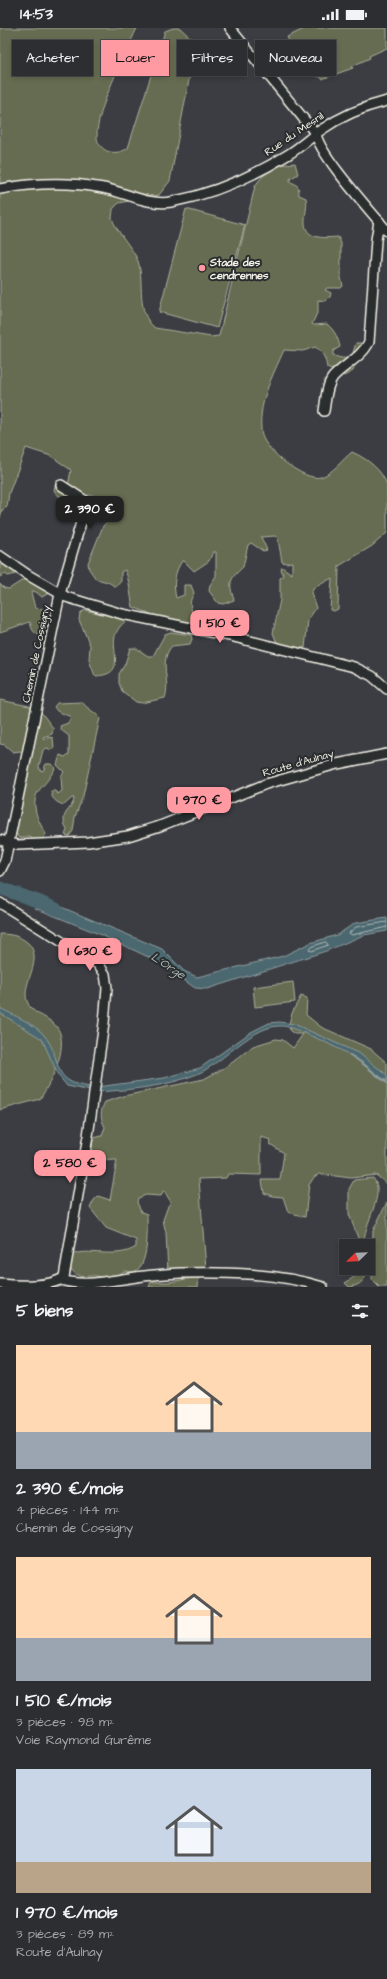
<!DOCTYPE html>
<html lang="fr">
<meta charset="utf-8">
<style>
body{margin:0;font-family:"Architects Daughter",sans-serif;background:#34363a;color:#f1f3f6;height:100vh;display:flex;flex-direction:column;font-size:15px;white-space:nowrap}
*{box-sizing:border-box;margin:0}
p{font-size:13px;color:#a6a8ac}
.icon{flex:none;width:22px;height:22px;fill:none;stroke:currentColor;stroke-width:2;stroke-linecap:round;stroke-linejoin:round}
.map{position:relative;height:1259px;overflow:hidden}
.details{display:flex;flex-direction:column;background:#2c2e32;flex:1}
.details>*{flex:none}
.hud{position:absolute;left:12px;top:12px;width:363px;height:36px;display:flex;gap:8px}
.needle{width:26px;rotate:247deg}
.buttons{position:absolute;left:339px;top:1211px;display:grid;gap:8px}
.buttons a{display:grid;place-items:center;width:36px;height:36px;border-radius:0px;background:#2c2e32;box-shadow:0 2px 6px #0003,0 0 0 1px #484a4d;font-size:20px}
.price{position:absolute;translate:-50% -34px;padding:0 9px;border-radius:8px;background:#ff9aa2;color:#111;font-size:13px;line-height:26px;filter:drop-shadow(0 1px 2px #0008)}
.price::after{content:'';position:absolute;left:50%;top:24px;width:12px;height:9px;margin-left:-6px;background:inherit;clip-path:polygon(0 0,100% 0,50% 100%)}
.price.active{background:#222;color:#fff}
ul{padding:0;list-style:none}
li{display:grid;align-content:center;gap:8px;height:212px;padding:0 16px}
li span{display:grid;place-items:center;height:124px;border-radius:0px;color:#555}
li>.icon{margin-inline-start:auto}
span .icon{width:72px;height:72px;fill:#fffc;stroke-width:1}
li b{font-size:17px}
h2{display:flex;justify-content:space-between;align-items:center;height:48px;padding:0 16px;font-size:17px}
.chip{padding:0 14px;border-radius:0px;background:#2c2e32;box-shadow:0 2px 6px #0003,0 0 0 1px #484a4d;font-size:14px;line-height:36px}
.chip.active{background:#ff9aa2;color:#111}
.status{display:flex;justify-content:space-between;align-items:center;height:28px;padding:0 20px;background:#2c2e32;direction:ltr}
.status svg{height:11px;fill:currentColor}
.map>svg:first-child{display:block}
</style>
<div class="status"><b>14:53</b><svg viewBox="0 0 49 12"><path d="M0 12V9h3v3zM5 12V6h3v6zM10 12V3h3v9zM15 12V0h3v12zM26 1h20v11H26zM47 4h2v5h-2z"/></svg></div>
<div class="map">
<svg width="387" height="1259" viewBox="0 0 387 1259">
<rect width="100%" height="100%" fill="#3b3d43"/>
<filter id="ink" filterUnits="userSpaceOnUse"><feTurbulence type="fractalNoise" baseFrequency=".025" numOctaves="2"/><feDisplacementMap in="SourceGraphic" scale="8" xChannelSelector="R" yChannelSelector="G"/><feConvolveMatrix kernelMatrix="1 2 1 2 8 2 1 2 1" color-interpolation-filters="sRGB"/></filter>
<g filter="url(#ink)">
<g fill="#666c51" stroke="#adae9c">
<path d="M0,0H137C125,27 96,82 97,109C97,116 104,123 110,124C117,125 122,124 128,120L165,3L173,0H180L194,13L195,20L170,153L159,167L119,175L113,181C113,184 112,188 112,190C115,202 133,220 138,233C145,254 135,284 155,300L211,309L219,308L255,158C265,143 277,136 295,135L298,146L290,151V154C298,156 299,159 299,167L306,170C308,178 305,184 305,192C304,212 323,210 338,209L341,215V250L343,258L341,260H327L325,262L331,265L330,269L326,273L318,272V283L312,296L314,297L327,296C334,302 338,309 340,319L333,323V327C339,330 346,332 352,328L356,315H361L362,319L353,343L344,348L342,346L346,333L342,334L332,342L327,340C326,332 323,323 315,319L303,323L284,322C273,347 256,378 262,407C265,422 305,454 321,449C333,445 342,432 352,424C366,430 383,442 387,458V505L372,518L339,538L338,581L334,583L330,582L332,550L314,560L311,565L316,580L308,592L305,620L282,618L277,615L273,605L280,572V550L284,548L281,542L282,539L292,546V534L286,535L282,534L278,511L275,508L261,509L267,522L263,523L251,515L248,517L243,539C230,551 228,554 234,572L223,576L218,575L209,563L210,557L216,548V524H213L209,533L194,543L183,532C174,543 173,557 176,570L184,567V557H191L194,565C186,578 193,584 199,595L180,598L133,579C130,566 130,554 125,542L121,544V553L116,559L108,554L96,551L89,541L88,535L103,498L117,483V477L110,473L105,481L96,479L92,476L93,467C80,466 62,478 54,462L56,453L67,455L69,453L71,442L51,428L26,420L9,465L7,479L2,482L0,490Z"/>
<path d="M306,0H387V20L369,28L370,30L352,38L353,40L322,51L320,48L318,49C313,37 305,30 298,19L293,21L287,9Z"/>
<polygon points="186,181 245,197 217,300 159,284"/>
<polygon points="0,531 19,545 8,548 5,546 0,549"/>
<path d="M26,550L46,560L49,565L42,569L36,564L32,563L31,564L35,580L50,582L51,587L43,608C34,606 32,603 30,594L0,604V556L4,560L9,561Z"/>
<path d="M85,582L106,587L114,582L128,591C122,596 117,601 115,608C111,625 127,647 95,648L89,632L90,617L79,592L80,585Z"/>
<path d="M171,604L191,607L192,611L190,616L172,618C158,633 171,653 165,670L142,675L136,674L122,663L119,655V646L125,636L130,620H136L148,628H153L165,606Z"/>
<path d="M0,672L29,678L41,684L53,700L52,706L43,709L44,712L50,709L53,710L54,720L51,722L47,720L43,722L39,738L40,742L43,743L46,736H51L55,739C54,744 52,745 49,750C46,755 41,759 38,764C30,777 39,795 46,806L41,814H37L30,809L20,810L14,804L23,726L20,723L13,724L5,717L0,716Z"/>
<path d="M82,674C87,681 94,683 100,690L83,768L75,789L73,803L69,808L65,807L67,802C66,799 64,796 64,792C63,784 74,779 74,770H72L64,777C57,775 51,771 51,763H55L58,766L62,763L61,748L64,744L57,737L60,727L65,729L69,726V708L61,702L60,698L68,695L71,689L57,683L54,679L57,675Z"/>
<path d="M0,906C11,906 20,908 28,915C45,932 21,954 27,973C31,986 45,987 54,996C73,1013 51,1054 40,1071L0,1082Z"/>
<polygon points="293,954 295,974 255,979 253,959"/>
<path d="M301,968L307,970L306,987L321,999L371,1021L387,1035V1156L376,1147L351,1150L319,1146L314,1149L309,1157L305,1189L288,1184L283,1169L272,1168L264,1165L262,1152H280L284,1125L270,1116L271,1112L261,1109V1147L228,1146L226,1150L199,1151L206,1241L168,1244L166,1205L163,1192L168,1178L171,1174L164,1163L161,1168L146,1167L138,1170L137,1174L141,1184L147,1186C147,1198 150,1240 133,1244C130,1244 126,1243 124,1243L113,1251C107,1251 102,1249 96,1248C83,1247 80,1253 70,1240L72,1227C86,1219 117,1232 136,1219V1212L106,1200L90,1180L94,1172L98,1168L110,1172L117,1132L91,1133L93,1110L102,1108L105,1099C100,1090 100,1083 105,1074L124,1068L204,1051L229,1037L253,1018L276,1011L283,1012L293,1020L303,1006H295L290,1003C287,991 295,979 301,968Z"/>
<path d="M373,1150C387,1166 362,1196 364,1218H361L349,1186V1161L354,1152Z"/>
<polygon points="387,1174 387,1259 379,1259 372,1252 373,1203"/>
<path d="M363,1240H366C368,1251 360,1258 349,1259L345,1255L363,1243Z"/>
<polygon points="199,1249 198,1259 149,1259 151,1254 169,1254"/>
</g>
<g fill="#4b676f" stroke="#8f9e9f">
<polygon points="42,871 162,921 184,943 197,949 283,928 310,915 337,907 355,895 387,890 387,903 364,907 326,923 207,961 195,960 157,933 99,906 35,880"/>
<path d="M0,980C12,987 34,995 43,1006C65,1031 47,1054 91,1059V1063L67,1058L58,1047L42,1011L0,985Z"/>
<path d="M279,994L294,996L360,1026L387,1047V1053C378,1048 371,1041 363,1035C349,1025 299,1000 283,998C252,996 224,1035 197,1046C166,1059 129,1062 96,1064L97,1059L164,1050L200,1040L251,1004L269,995Z"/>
</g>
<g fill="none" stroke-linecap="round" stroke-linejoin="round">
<g stroke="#b0bab8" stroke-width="1">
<polyline points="387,894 356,899 349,905 352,907 387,899"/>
<polygon points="326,914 328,917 311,923 309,922 311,919"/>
</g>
<path stroke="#8f9e9f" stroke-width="2" d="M350,1027C364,1035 374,1046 387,1055"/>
<polyline stroke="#4b676f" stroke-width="13" points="0,860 40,874 56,881"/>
<defs>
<g id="minor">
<path d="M230,0L316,106C320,128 371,183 387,203"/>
<path d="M0,161C33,155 70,154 103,160C125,164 148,178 171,174C212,166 254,148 289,126C300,119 310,110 321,102C341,88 363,79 387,73"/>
<path d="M324,383C326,372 326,358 333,349C344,337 362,329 369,314L376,212L379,193"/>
<polyline points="0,528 28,547 66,569 122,586 230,608 354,639 372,648 387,661"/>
<polyline points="0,812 18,817 88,814 128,808 160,798 266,756 337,736 387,726"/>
<polyline points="0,843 5,833 60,566 87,474 61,457"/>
<path d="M0,875L99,937L105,946L107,960L104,995L88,1108L64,1249C53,1259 17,1258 0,1256"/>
<path d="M61,1252C83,1259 107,1253 130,1250C147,1247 164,1246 181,1245C227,1244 279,1245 323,1259"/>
</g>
</defs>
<use href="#minor" stroke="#f4f1e8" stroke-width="12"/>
<use href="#minor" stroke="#2a2d2e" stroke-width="9"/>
</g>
</g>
<circle fill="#ff9aa2" stroke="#2a2d2e" stroke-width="1.5" cx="202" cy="240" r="4"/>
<g text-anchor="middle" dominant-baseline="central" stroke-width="4" stroke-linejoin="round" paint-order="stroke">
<g font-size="11" fill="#f4f1e8" stroke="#2a2d2e">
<text transform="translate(294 106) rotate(-34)">Rue du Mesnil</text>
<text transform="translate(36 626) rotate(-78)">Chemin de Cossigny</text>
<text transform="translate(298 735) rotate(-16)">Route d'Aulnay</text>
</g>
<g font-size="11" font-weight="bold" fill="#f4f1e8" stroke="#2a2d2e" text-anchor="start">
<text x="210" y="234">Stade des<tspan x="210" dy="13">cendrennes</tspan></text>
</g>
<g font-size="12" font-style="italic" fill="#b0bab8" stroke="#2a2d2e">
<text transform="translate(168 938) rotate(33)">L'Orge</text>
</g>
</g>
</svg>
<div class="buttons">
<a><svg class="needle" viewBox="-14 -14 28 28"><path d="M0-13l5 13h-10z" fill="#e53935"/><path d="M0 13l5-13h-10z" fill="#a6a8ac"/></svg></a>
</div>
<b class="price active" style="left:90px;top:502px">2 390 €</b>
<b class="price" style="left:220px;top:616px">1 510 €</b>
<b class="price" style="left:199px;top:793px">1 970 €</b>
<b class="price" style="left:90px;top:944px">1 630 €</b>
<b class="price" style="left:70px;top:1156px">2 580 €</b>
<div class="hud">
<a class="chip">Acheter</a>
<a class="chip active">Louer</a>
<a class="chip">Filtres</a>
<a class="chip">Nouveau</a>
</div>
</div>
<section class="details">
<h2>5 biens<svg class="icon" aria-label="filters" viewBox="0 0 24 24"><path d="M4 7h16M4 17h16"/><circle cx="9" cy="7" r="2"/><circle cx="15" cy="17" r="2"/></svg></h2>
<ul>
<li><span style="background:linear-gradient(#ffd9b3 70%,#9aa5b1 0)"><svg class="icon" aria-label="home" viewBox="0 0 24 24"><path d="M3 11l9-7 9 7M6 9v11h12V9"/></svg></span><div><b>2 390 €/mois</b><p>4 pièces · 144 m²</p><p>Chemin de Cossigny</p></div></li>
<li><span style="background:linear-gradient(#ffd9b3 65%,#9aa5b1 0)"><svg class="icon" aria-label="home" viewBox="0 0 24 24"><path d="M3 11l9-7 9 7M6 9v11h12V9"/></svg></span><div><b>1 510 €/mois</b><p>3 pièces · 98 m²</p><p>Voie Raymond Gurême</p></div></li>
<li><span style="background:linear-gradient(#c9d6e8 75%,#b9a48a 0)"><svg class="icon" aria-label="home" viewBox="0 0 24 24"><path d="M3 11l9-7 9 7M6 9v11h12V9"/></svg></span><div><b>1 970 €/mois</b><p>3 pièces · 89 m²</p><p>Route d'Aulnay</p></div></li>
</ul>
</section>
